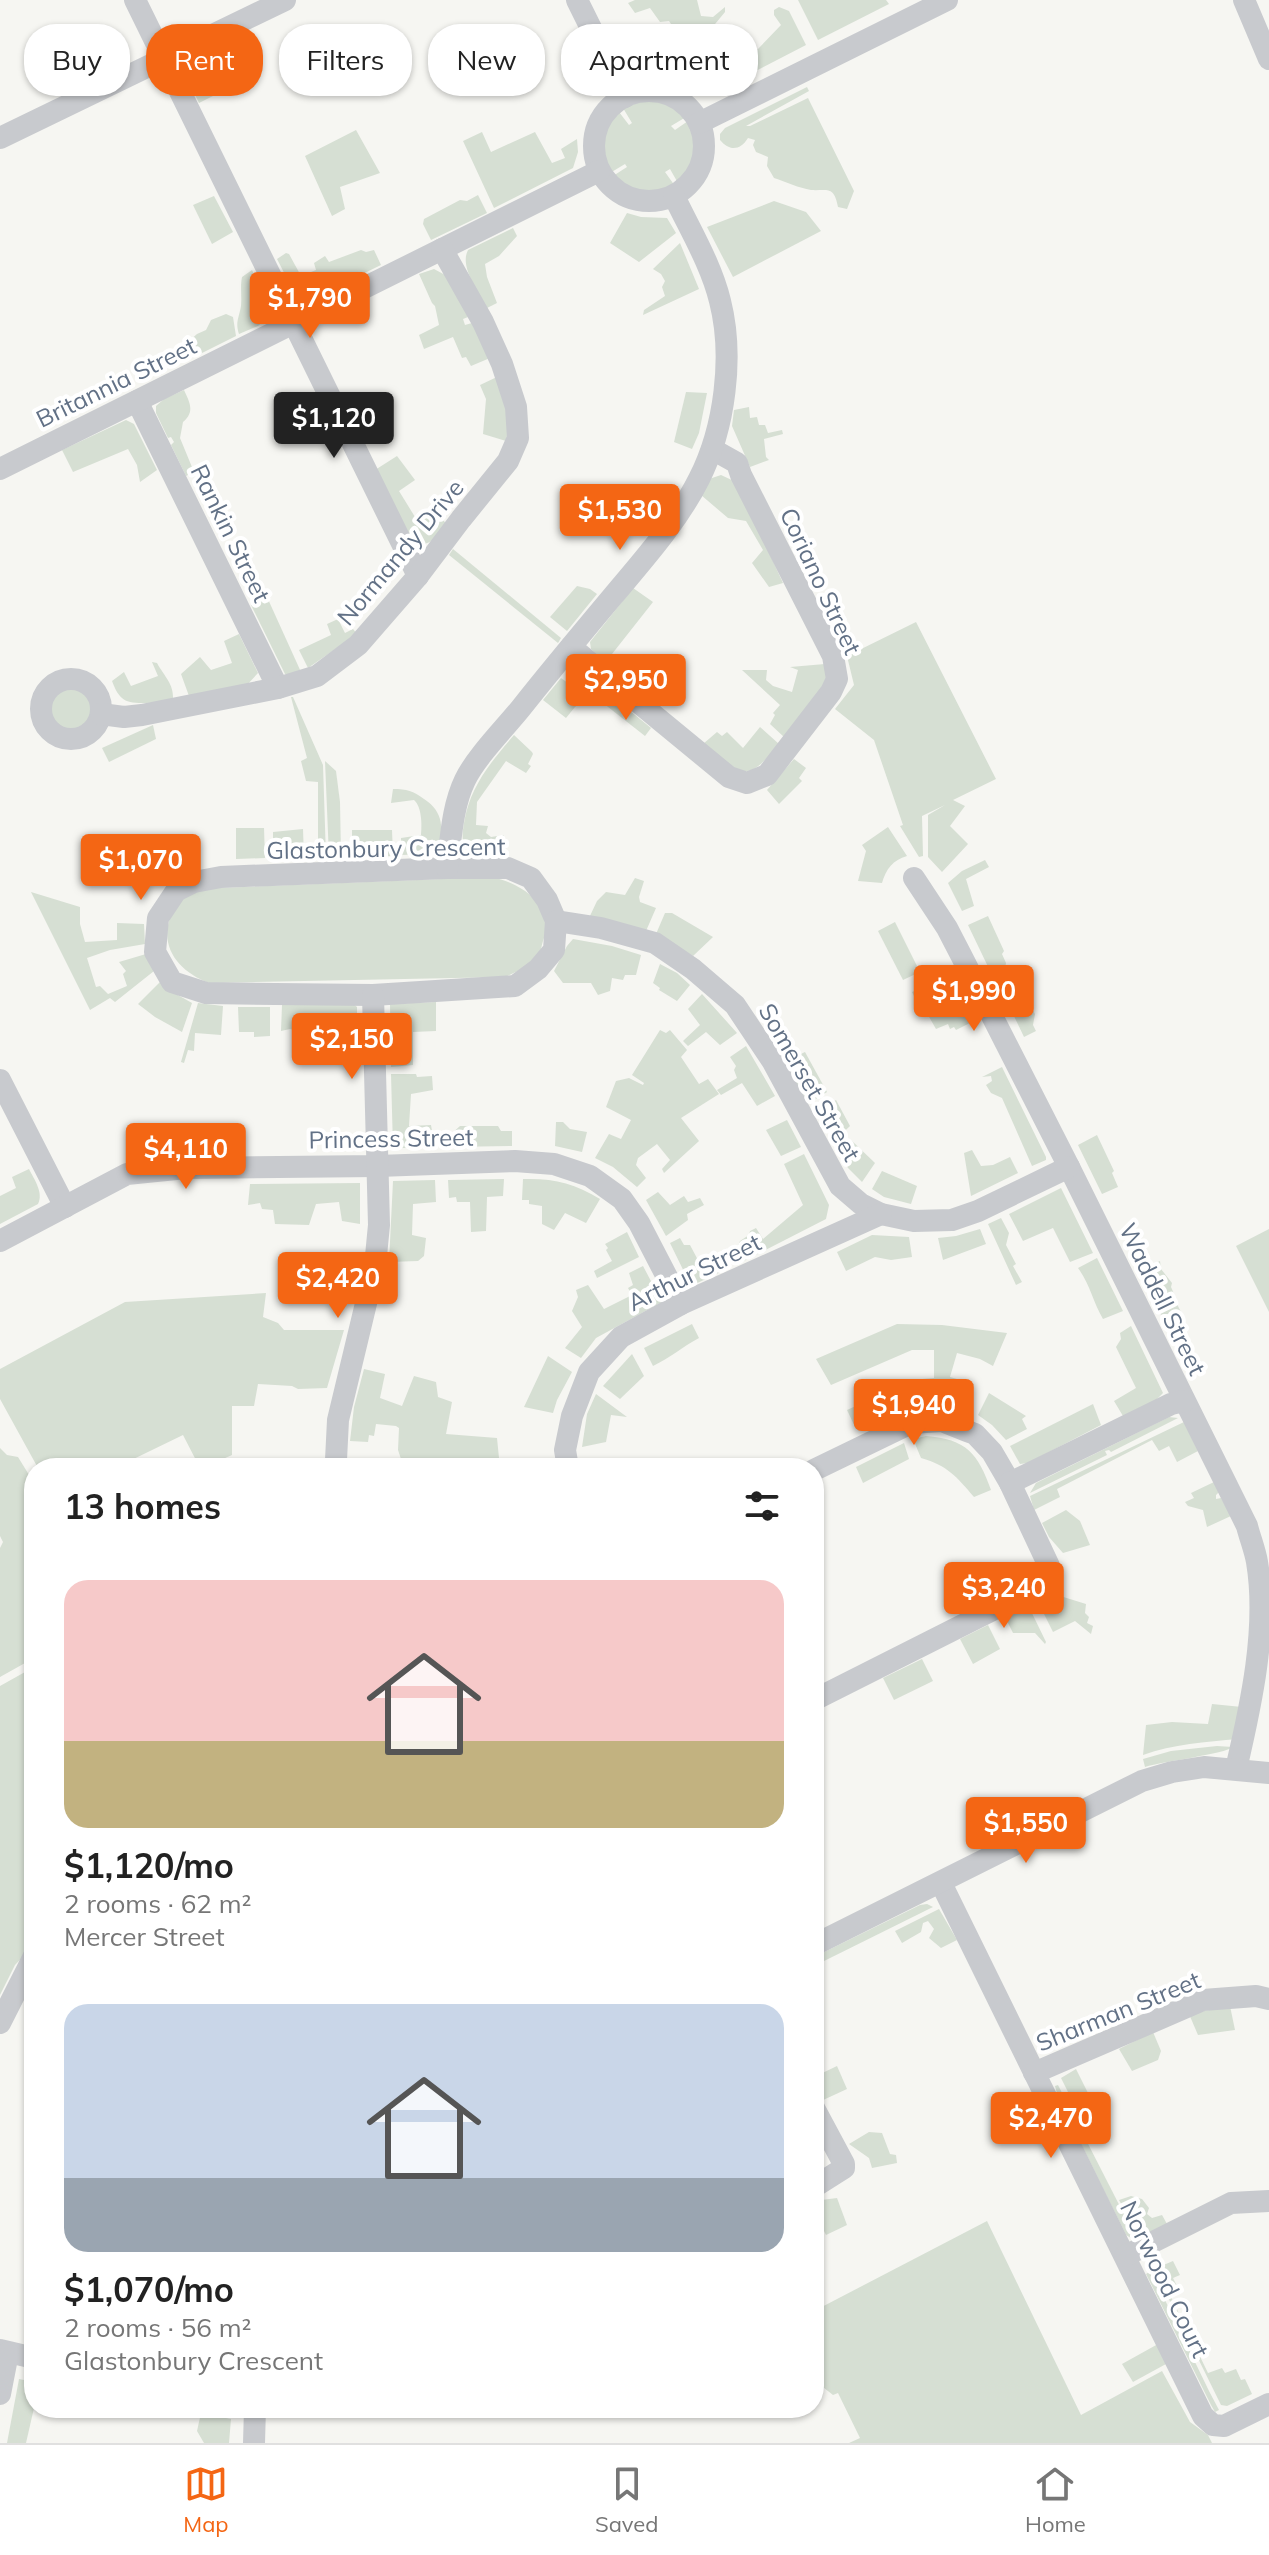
<!DOCTYPE html>
<meta charset="utf-8">
<style>
body{margin:0;font-family:Mulish,sans-serif;background:#f2f2f2;color:#222;height:100vh;display:flex;flex-direction:column;font-size:30px;white-space:nowrap}
*{box-sizing:border-box;margin:0}
p{font-size:26px;color:#767676}
.icon{flex:none;width:44px;height:44px;fill:none;stroke:currentColor;stroke-width:2;stroke-linecap:round;stroke-linejoin:round}
.map{position:relative;flex:1;overflow:hidden}
.side{position:absolute;left:24px;top:1458px;width:800px;height:960px;display:flex;flex-direction:column;background:#fff;border-radius:32px;box-shadow:0 2px 6px #0004}
.side>*{flex:none}
.banner{position:absolute;left:24px;top:24px;width:800px;height:72px;display:flex;gap:16px}
.price{position:absolute;translate:-50% -68px;padding:0 18px;border-radius:8px;background:#f46614;color:#fff;font-size:26px;line-height:52px;filter:drop-shadow(0 2px 4px #0008)}
.price::after{content:'';position:absolute;left:50%;top:48px;width:24px;height:18px;margin-left:-12px;background:inherit;clip-path:polygon(0 0,100% 0,50% 100%)}
.price.selected{background:#222;color:#fff}
ul{padding:0;list-style:none}
li{display:grid;align-content:center;gap:16px;height:424px;padding:0 40px}
li span{display:grid;place-items:center;height:248px;border-radius:24px;color:#555}
li>.icon{margin-inline-start:auto}
span .icon{width:144px;height:144px;fill:#fffc;stroke-width:1}
li b{font-size:34px}
h2{display:flex;justify-content:space-between;align-items:center;height:96px;padding:0 40px;font-size:34px}
.tag{padding:0 28px;border-radius:32px;background:#fff;box-shadow:0 2px 6px #0004;font-size:28px;line-height:72px}
.tag.selected{background:#f46614;color:#fff}
.menu{display:flex;justify-content:space-around;align-items:center;height:112px;border-top:2px solid #e0e0e0;background:#fff;font-size:22px;color:#767676}
.menu a{display:grid;justify-items:center;gap:4px}
.menu .selected{color:#f46614}
.map>svg:first-child{display:block}
</style>
<div class="map">
<svg width="1269" height="2443" viewBox="0 0 1269 2443">
<rect width="100%" height="100%" fill="#f6f6f2"/>
<g fill="#d6dfd3">
<polygon points="635,0 697,0 701,16 713,17 725,7 725,12 706,35 737,60 758,49 781,25 774,15 774,10 779,7 789,11 806,45 727,86 703,95 675,76 636,73 629,69 620,54 675,30 669,21 660,22 650,8 635,13 628,3"/>
<polygon points="798,0 886,0 889,4 818,40"/>
<polygon points="228,41 231,47 208,64 204,72 215,95 199,103 184,72 185,61"/>
<path d="M807,87L809,91L746,126H750L808,98L854,191L847,209L838,207C834,185 827,191 811,190C799,188 786,182 774,178L767,166L768,157L756,152L753,145L755,140L748,138C740,151 729,151 720,140V134L725,128Z"/>
<path d="M646,100C662,101 674,105 686,117L671,126L675,130L688,121C702,140 698,170 678,183L670,169L665,172L675,186C653,197 629,196 613,176L627,167L625,164L610,173C597,151 602,129 619,112L629,125L632,123L623,108Z"/>
<polygon points="356,130 380,173 340,187 345,209 332,216 305,156"/>
<polygon points="482,132 491,152 535,132 552,163 565,158 561,149 577,139 578,152 573,168 494,208 463,141"/>
<polygon points="478,195 487,213 431,240 423,224 424,219 460,200 467,201"/>
<polygon points="214,196 233,232 212,244 193,205"/>
<polygon points="774,201 806,212 821,231 733,277 707,227"/>
<polygon points="627,213 641,217 667,218 676,233 639,262 610,243"/>
<path d="M513,228L517,236L499,256L485,264L487,277L497,303L487,308C479,292 459,267 468,250Z"/>
<polygon points="680,243 699,289 643,315 644,310 665,296 662,287 665,281 661,274 653,269"/>
<polygon points="361,250 366,252 374,250 381,265 309,300 299,299 295,294 277,259 286,253 289,254 301,276 316,270 314,263 325,256 329,262"/>
<polygon points="434,269 447,276 468,317 463,319 465,325 472,323 490,358 471,366 466,357 462,358 453,337 424,349 419,335 439,325 435,306 432,303 419,274"/>
<path d="M252,270L270,307L271,315L258,326L239,334C235,322 239,318 241,306C242,296 240,287 242,277Z"/>
<polygon points="226,314 233,317 236,336 196,356 188,342 197,334 206,330 211,320"/>
<polygon points="499,376 509,424 506,441 483,434 486,399 480,385"/>
<path d="M184,390C190,403 195,412 183,422L180,438L194,472L186,476L171,445L174,442L171,437L168,438L156,413V406L164,399Z"/>
<polygon points="686,392 707,393 699,433 692,449 674,442"/>
<polygon points="749,407 750,418 757,417 759,425 765,425 768,433 782,430 783,434 764,439 766,457 769,460 750,467 732,426 734,410"/>
<polygon points="126,420 134,424 157,470 140,482 137,465 128,449 73,472 62,450"/>
<path d="M397,456L415,480L399,491L415,517L432,510L447,524C437,536 430,548 414,543L375,470Z"/>
<polygon points="721,475 736,482 783,583 769,587 752,563 763,550 746,521 728,518 701,495 709,479"/>
<polygon points="453,549 561,638 558,643 449,555"/>
<polygon points="577,586 590,589 597,594 567,631 550,617"/>
<polygon points="633,588 653,602 612,654 640,680 634,688 591,649 590,642"/>
<polygon points="266,596 267,597 301,672 294,675 285,674 251,605"/>
<polygon points="338,619 345,633 353,629 357,634 308,668 299,650 331,635 327,624"/>
<polygon points="916,622 996,779 953,800 965,806 950,826 968,844 942,872 928,857 928,815 945,805 922,816 923,856 919,857 900,826 903,825 874,740 835,709 854,685 847,656"/>
<polygon points="239,634 258,673 246,686 189,696 181,674 200,657 211,670 232,663 224,641"/>
<path d="M152,662L157,663C164,676 174,684 173,699C161,702 131,707 122,698C117,694 114,686 112,681L124,672L131,686L158,676Z"/>
<path d="M825,664C834,690 800,718 784,737L770,724L775,715L773,713L780,705L742,670H767L766,680L773,686L792,692L798,670L790,667Z"/>
<polygon points="574,665 651,728 645,736 603,703 602,697 592,694 575,707 566,718 543,700 561,678 583,694 588,687 567,670"/>
<circle cx="70" cy="709" r="26"/>
<polygon points="291,697 293,697 323,765 326,857 316,858 318,852 318,782 306,781 301,761 307,758"/>
<polygon points="153,725 156,739 109,762 102,748"/>
<path d="M760,727L779,744C745,787 740,773 703,744L717,732L722,736L727,732L743,748Z"/>
<path d="M514,735L532,752L533,754L528,764L531,766L526,773L506,761L477,802L476,825L488,826L486,833L491,837L504,835L503,854H469C461,844 462,835 464,823C470,786 491,762 514,735Z"/>
<polygon points="794,759 806,768 799,778 802,781 779,804 767,790"/>
<polygon points="325,761 336,771 340,802 341,856 329,857"/>
<path d="M393,789C407,789 413,791 424,799C444,812 444,829 437,852L432,854L401,855V838L421,835C422,825 422,807 414,800L391,803Z"/>
<path d="M888,827L907,856C893,860 886,869 882,883L858,881L866,851L862,845Z"/>
<polygon points="236,828 264,828 265,858 236,859"/>
<polygon points="303,829 304,858 273,858 273,832"/>
<polygon points="352,830 392,830 393,856 352,857"/>
<polygon points="186,837 190,864 180,869 162,884 147,868 164,846"/>
<polygon points="985,860 989,867 966,879 974,906 962,911 948,883 962,871"/>
<path d="M492,877C521,884 552,902 544,938C542,943 541,952 538,956C531,965 516,972 505,977L209,983C179,972 157,946 172,913C176,904 187,896 194,889Z"/>
<polygon points="635,878 644,881 639,897 640,902 656,908 646,931 589,918 597,901 606,892 625,895"/>
<polygon points="31,892 80,907 80,924 85,942 117,940 117,923 144,924 145,944 110,950 87,958 96,987 100,986 108,994 127,986 123,974 126,971 119,962 146,954 154,971 115,1002 110,998 90,1010"/>
<polygon points="665,913 672,913 713,937 693,956 656,934"/>
<polygon points="988,916 1004,951 1002,954 1006,963 1005,969 992,975 968,925"/>
<polygon points="895,922 920,972 903,980 878,931"/>
<polygon points="573,939 612,946 641,955 636,975 625,975 623,980 612,978 610,991 598,995 591,983 563,983 554,971 567,946"/>
<polygon points="660,964 677,973 690,985 677,1001 659,990 660,988 653,983"/>
<polygon points="1016,979 1035,1014 1033,1025 1036,1031 1024,1037 1000,987"/>
<polygon points="161,981 176,994 192,1003 182,1032 155,1017 138,1004"/>
<path d="M926,986C938,998 949,996 965,994L978,1019L956,1030L954,1027L950,1029L948,1024L936,1029L928,1015L923,1014L912,992Z"/>
<polygon points="702,994 737,1033 720,1045 706,1032 688,1046 683,1041 700,1025 688,1009"/>
<polygon points="436,1002 436,1031 413,1032 413,1065 391,1067 390,1004"/>
<polygon points="198,1003 223,1006 221,1035 195,1033 194,1051 188,1050 184,1063 181,1062"/>
<polygon points="352,1003 357,1007 357,1061 346,1061 343,1034 301,1035 300,1031 290,1029 281,1031 282,1005"/>
<polygon points="238,1007 270,1007 270,1036 254,1037 254,1032 239,1032"/>
<polygon points="660,1030 666,1033 670,1030 687,1050 681,1057 699,1084 708,1079 719,1094 681,1118 699,1141 664,1173 662,1169 670,1160 657,1144 638,1158 636,1165 646,1178 637,1187 613,1167 595,1158 609,1134 621,1139 631,1120 606,1107 616,1081 629,1078 643,1085 644,1083 632,1075"/>
<polygon points="746,1046 775,1096 757,1106 742,1083 721,1095 717,1090 737,1078 734,1070 736,1066 730,1057"/>
<polygon points="805,1052 827,1092 808,1104 784,1062"/>
<polygon points="1002,1067 1046,1157 1046,1160 1032,1166 1002,1098 991,1093 986,1085 992,1081 991,1076 982,1077"/>
<polygon points="391,1074 416,1074 417,1077 432,1076 433,1090 411,1094 409,1126 431,1125 435,1148 393,1148"/>
<polygon points="836,1100 850,1126 834,1141 817,1110"/>
<polygon points="787,1120 801,1147 781,1156 766,1130"/>
<polygon points="556,1122 563,1122 570,1129 587,1132 582,1152 555,1146"/>
<polygon points="460,1126 498,1126 501,1131 512,1131 512,1146 449,1147 450,1135"/>
<polygon points="1097,1135 1114,1171 1112,1173 1118,1187 1102,1194 1078,1145"/>
<polygon points="851,1140 875,1163 862,1182 848,1168 837,1151"/>
<polygon points="972,1150 981,1166 993,1165 1010,1157 1018,1173 971,1196 964,1153"/>
<polygon points="804,1154 829,1205 826,1219 742,1262 736,1250 740,1241 749,1235 750,1231 756,1228 763,1239 803,1205 784,1164"/>
<path d="M29,1169C34,1179 44,1193 38,1204L0,1224V1196L16,1188L12,1177Z"/>
<polygon points="882,1171 917,1186 911,1204 884,1197 872,1189"/>
<polygon points="504,1179 503,1196 487,1197 486,1231 471,1232 470,1202 457,1202 456,1197 449,1198 448,1180"/>
<path d="M523,1179C553,1178 574,1183 600,1199L586,1223L565,1213L554,1230L542,1224V1206L529,1204V1200H522Z"/>
<polygon points="435,1180 436,1202 413,1204 412,1235 426,1238 424,1256 418,1261 389,1262 393,1181"/>
<polygon points="360,1183 360,1224 342,1221 339,1202 316,1204 309,1225 275,1224 273,1210 262,1209 260,1203 248,1205 250,1184"/>
<polygon points="1061,1188 1093,1253 1070,1262 1053,1228 1023,1241 1009,1214"/>
<polygon points="658,1192 670,1205 684,1196 688,1202 700,1198 704,1205 687,1214 688,1220 666,1236 646,1200"/>
<polygon points="1001,1218 1009,1233 1006,1245 1016,1264 1013,1266 1022,1282 1016,1285 988,1224"/>
<polygon points="980,1229 986,1244 943,1260 938,1238 956,1236"/>
<polygon points="1269,1229 1269,1312 1236,1246"/>
<polygon points="627,1232 639,1257 597,1278 594,1271 612,1261 606,1250 608,1248 605,1244"/>
<polygon points="872,1235 909,1237 912,1257 891,1260 875,1257 846,1271 837,1252"/>
<polygon points="680,1238 684,1245 690,1245 699,1262 723,1252 729,1268 691,1286 670,1243"/>
<path d="M1097,1258L1123,1311L1103,1319C1093,1302 1090,1284 1078,1268Z"/>
<polygon points="1160,1261 1161,1269 1172,1283 1171,1287 1175,1296 1174,1298 1181,1312 1164,1321 1140,1271"/>
<polygon points="643,1266 662,1302 596,1338 581,1358 565,1348 582,1327 572,1311 578,1297 576,1290 588,1285 604,1309 632,1295 628,1288 633,1285 629,1273"/>
<polygon points="266,1293 263,1317 278,1323 284,1330 344,1330 327,1388 298,1389 292,1386 258,1384 254,1406 232,1406 232,1455 223,1459 223,1468 200,1468 183,1435 115,1468 38,1468 0,1399 0,1369 125,1302"/>
<path d="M692,1324L699,1338C682,1347 670,1358 653,1366L644,1348Z"/>
<polygon points="897,1324 942,1325 1007,1333 993,1366 980,1359 957,1353 950,1377 974,1384 964,1409 948,1404 916,1404 911,1380 934,1378 934,1350 912,1350 831,1385 816,1359"/>
<polygon points="1131,1326 1163,1393 1156,1400 1123,1416 1114,1401 1136,1388 1116,1347 1121,1339 1120,1333"/>
<polygon points="632,1354 644,1376 620,1399 603,1386"/>
<polygon points="548,1356 572,1372 557,1400 553,1413 524,1407"/>
<polygon points="364,1369 385,1374 380,1398 402,1406 414,1376 436,1382 438,1397 452,1402 446,1434 497,1438 500,1468 449,1468 447,1465 442,1468 404,1468 398,1450 399,1428 396,1426 376,1424 374,1436 369,1435 368,1442 350,1441 354,1407"/>
<polygon points="899,1386 903,1407 856,1429 847,1410"/>
<polygon points="989,1393 1026,1416 1022,1419 1027,1429 1006,1440 992,1425 978,1415"/>
<polygon points="596,1394 627,1417 611,1415 606,1442 582,1447 587,1414"/>
<polygon points="1093,1404 1101,1425 1028,1463 1020,1464 1010,1446"/>
<polygon points="1169,1417 1178,1418 1111,1452 1109,1450 1105,1451 1107,1455 1030,1493 1036,1483"/>
<polygon points="1184,1422 1198,1451 1177,1462 1169,1446 1159,1451 1152,1440 1057,1489 1060,1497 1034,1510 1030,1496"/>
<path d="M926,1436C966,1439 978,1453 991,1490L974,1497C956,1476 948,1466 921,1458L913,1439Z"/>
<polygon points="904,1443 909,1459 863,1483 856,1467"/>
<polygon points="0,1448 7,1455 18,1457 34,1483 34,1658 0,1677 0,1548 3,1542 0,1536"/>
<polygon points="1214,1482 1219,1492 1216,1495 1216,1499 1221,1498 1231,1516 1207,1527 1203,1510 1188,1506 1185,1502 1194,1498 1191,1493"/>
<polygon points="1066,1510 1080,1521 1090,1545 1063,1553 1049,1537 1042,1523"/>
<polygon points="1006,1567 1012,1579 966,1601 959,1587"/>
<polygon points="1057,1595 1086,1604 1085,1613 1089,1617 1087,1623 1093,1626 1091,1634 1075,1621 1053,1632 1040,1606 1050,1602"/>
<polygon points="1029,1607 1046,1642 1045,1644 1035,1633 1013,1633 1005,1617"/>
<polygon points="988,1625 1000,1649 973,1664 960,1639"/>
<polygon points="922,1659 933,1681 894,1700 883,1678"/>
<polygon points="34,1667 34,1945 15,1965 0,1995 0,1686"/>
<path d="M1212,1704L1242,1707L1238,1739C1206,1742 1173,1744 1143,1755L1146,1725L1172,1722L1208,1724Z"/>
<path d="M1217,1746L1233,1747C1225,1754 1164,1761 1145,1767L1143,1759L1171,1751Z"/>
<polygon points="927,1904 933,1907 814,1966 814,1957 920,1905"/>
<polygon points="939,1909 957,1940 941,1948 929,1938 934,1929 928,1921 923,1923 921,1932 902,1943 895,1931"/>
<polygon points="1230,2006 1235,2030 1198,2035 1189,2014"/>
<polygon points="1153,2032 1161,2051 1158,2060 1132,2071 1119,2049"/>
<polygon points="837,2066 847,2089 821,2101 814,2086 814,2077"/>
<polygon points="1076,2069 1089,2095 1087,2098 1096,2118 1084,2124 1061,2078"/>
<polygon points="1058,2085 1132,2230 1136,2241 1126,2235 1058,2097 1055,2086"/>
<polygon points="869,2132 882,2133 890,2154 896,2155 897,2163 872,2168 869,2158 849,2144"/>
<polygon points="1131,2196 1142,2199 1149,2208 1147,2214 1152,2218 1162,2215 1167,2224 1140,2239 1119,2200"/>
<polygon points="837,2198 847,2225 826,2235 814,2211 814,2201"/>
<polygon points="987,2221 1081,2415 1162,2371 1190,2422 1208,2435 1212,2443 849,2443 860,2438 838,2393 833,2395 814,2380 814,2311"/>
<polygon points="1173,2261 1180,2275 1173,2278 1179,2290 1170,2295 1208,2373 1222,2368 1225,2373 1236,2369 1241,2380 1245,2379 1252,2394 1227,2406 1221,2405 1154,2269"/>
<polygon points="1151,2271 1209,2391 1219,2410 1215,2412 1211,2405 1146,2274"/>
<polygon points="1158,2344 1166,2364 1133,2382 1122,2364"/>
<polygon points="19,2379 34,2382 34,2408 26,2443 7,2443"/>
<polygon points="201,2413 231,2419 229,2443 204,2443 197,2431"/>
</g>
<g fill="none" stroke-linecap="round" stroke-linejoin="round">
<g stroke="#c8cace" stroke-width="22">
<polyline points="135,0 418,576"/>
<polyline points="577,0 625,97"/>
<polyline points="1244,0 1269,59"/>
<circle cx="649" cy="146" r="55"/>
<polyline points="699,123 947,0"/>
<polyline points="0,138 285,0"/>
<polyline points="137,401 278,688"/>
<polyline points="0,469 599,171"/>
<polyline points="571,647 729,777 747,783 767,775 831,692 837,679 833,656 741,475 737,463 712,449"/>
<circle cx="71" cy="709" r="30"/>
<polyline points="101,714 124,717 142,715 278,688 317,676 358,645 418,576 461,519 508,461 518,438 516,407 502,364 483,322 442,249"/>
<polygon points="447,868 508,868 531,878 547,900 556,921 554,950 538,969 515,986 373,995 275,994 206,993 172,982 155,952 158,918 176,891 194,882 221,877"/>
<path d="M447,868C451,839 452,807 465,780C476,757 505,728 521,708C551,670 582,633 613,596C644,559 678,521 699,479C725,428 734,356 720,301C711,264 690,230 674,196"/>
<path d="M914,878L947,928L962,957L1069,1167L1247,1526C1250,1538 1255,1550 1257,1562C1268,1628 1251,1705 1236,1769"/>
<polyline points="556,921 601,928 655,943 693,969 735,1005 773,1062 840,1186 861,1204 881,1214 914,1221 952,1220 978,1211 1069,1167"/>
<polyline points="0,1080 65,1207"/>
<polyline points="0,1241 127,1174 186,1168 378,1166 515,1161 554,1164 590,1176 622,1199 639,1223 681,1304"/>
<polyline points="338,1468 336,1460 338,1420 375,1266 379,1225 373,995"/>
<polyline points="568,1468 565,1450 572,1416 589,1372 621,1337 681,1304 881,1214"/>
<polyline points="814,1470 911,1423 942,1421 967,1431 975,1434 992,1452 1010,1483 1049,1566 1047,1577 1036,1588 814,1700"/>
<polyline points="1010,1483 1171,1404 1184,1401"/>
<polyline points="941,1883 1203,2416 1213,2425 1224,2426 1269,2404"/>
<polyline points="814,1945 1142,1781 1172,1772 1204,1767 1269,1773"/>
<polyline points="0,2023 34,1956"/>
<polyline points="1034,2073 1203,2000 1256,1996 1269,1999"/>
<polyline points="814,2108 844,2164 844,2168 814,2187"/>
<polyline points="1125,2256 1231,2203 1269,2201"/>
<polyline points="0,2350 34,2358"/>
<polyline points="0,2394 8,2353"/>
<polyline points="254,2443 255,2408"/>
</g>
</g>
<g text-anchor="middle" dominant-baseline="central" stroke-width="8" stroke-linejoin="round" paint-order="stroke">
<g font-size="24" fill="#627186" stroke="#fff">
<text transform="translate(116 382) rotate(-26)">Britannia Street</text>
<text transform="translate(231 533) rotate(64)">Rankin Street</text>
<text transform="translate(400 552) rotate(-50)">Normandy Drive</text>
<text transform="translate(821 581) rotate(65)">Coriano Street</text>
<text transform="translate(386 848) rotate(-1)">Glastonbury Crescent</text>
<text transform="translate(810 1082) rotate(60)">Somerset Street</text>
<text transform="translate(391 1138) rotate(-1)">Princess Street</text>
<text transform="translate(694 1272) rotate(-26)">Arthur Street</text>
<text transform="translate(1163 1299) rotate(64)">Waddell Street</text>
<text transform="translate(1118 2011) rotate(-22)">Sharman Street</text>
<text transform="translate(1165 2279) rotate(64)">Norwood Court</text>
</g>
</g>
</svg>
<b class="price" style="left:310px;top:340px">$1,790</b>
<b class="price selected" style="left:334px;top:460px">$1,120</b>
<b class="price" style="left:620px;top:552px">$1,530</b>
<b class="price" style="left:626px;top:722px">$2,950</b>
<b class="price" style="left:141px;top:902px">$1,070</b>
<b class="price" style="left:974px;top:1033px">$1,990</b>
<b class="price" style="left:352px;top:1081px">$2,150</b>
<b class="price" style="left:186px;top:1191px">$4,110</b>
<b class="price" style="left:338px;top:1320px">$2,420</b>
<b class="price" style="left:914px;top:1447px">$1,940</b>
<b class="price" style="left:1004px;top:1630px">$3,240</b>
<b class="price" style="left:1026px;top:1865px">$1,550</b>
<b class="price" style="left:1051px;top:2160px">$2,470</b>
<div class="banner">
<a class="tag">Buy</a>
<a class="tag selected">Rent</a>
<a class="tag">Filters</a>
<a class="tag">New</a>
<a class="tag">Apartment</a>
</div>
<section class="side">
<h2>13 homes<svg class="icon" aria-label="filters" viewBox="0 0 24 24"><path d="M4 7h16M4 17h16"/><circle cx="9" cy="7" r="2"/><circle cx="15" cy="17" r="2"/></svg></h2>
<ul>
<li><span style="background:linear-gradient(#f6c9c9 65%,#c2b280 0)"><svg class="icon" aria-label="home" viewBox="0 0 24 24"><path d="M3 11l9-7 9 7M6 9v11h12V9"/></svg></span><div><b>$1,120/mo</b><p>2 rooms · 62 m²</p><p>Mercer Street</p></div></li>
<li><span style="background:linear-gradient(#c9d6e8 70%,#9aa5b1 0)"><svg class="icon" aria-label="home" viewBox="0 0 24 24"><path d="M3 11l9-7 9 7M6 9v11h12V9"/></svg></span><div><b>$1,070/mo</b><p>2 rooms · 56 m²</p><p>Glastonbury Crescent</p></div></li>
</ul>
</section>
</div>
<nav class="menu">
<a class="selected"><svg class="icon" aria-label="map" viewBox="0 0 24 24"><path d="M3 6l6-2 6 2 6-2v14l-6 2-6-2-6 2zM9 4v14M15 6v14"/></svg>Map</a>
<a><svg class="icon" aria-label="saved" viewBox="0 0 24 24"><path d="M7 4h10v16l-5-4-5 4z"/></svg>Saved</a>
<a><svg class="icon" aria-label="home" viewBox="0 0 24 24"><path d="M3 11l9-7 9 7M6 9v11h12V9"/></svg>Home</a>
</nav>
